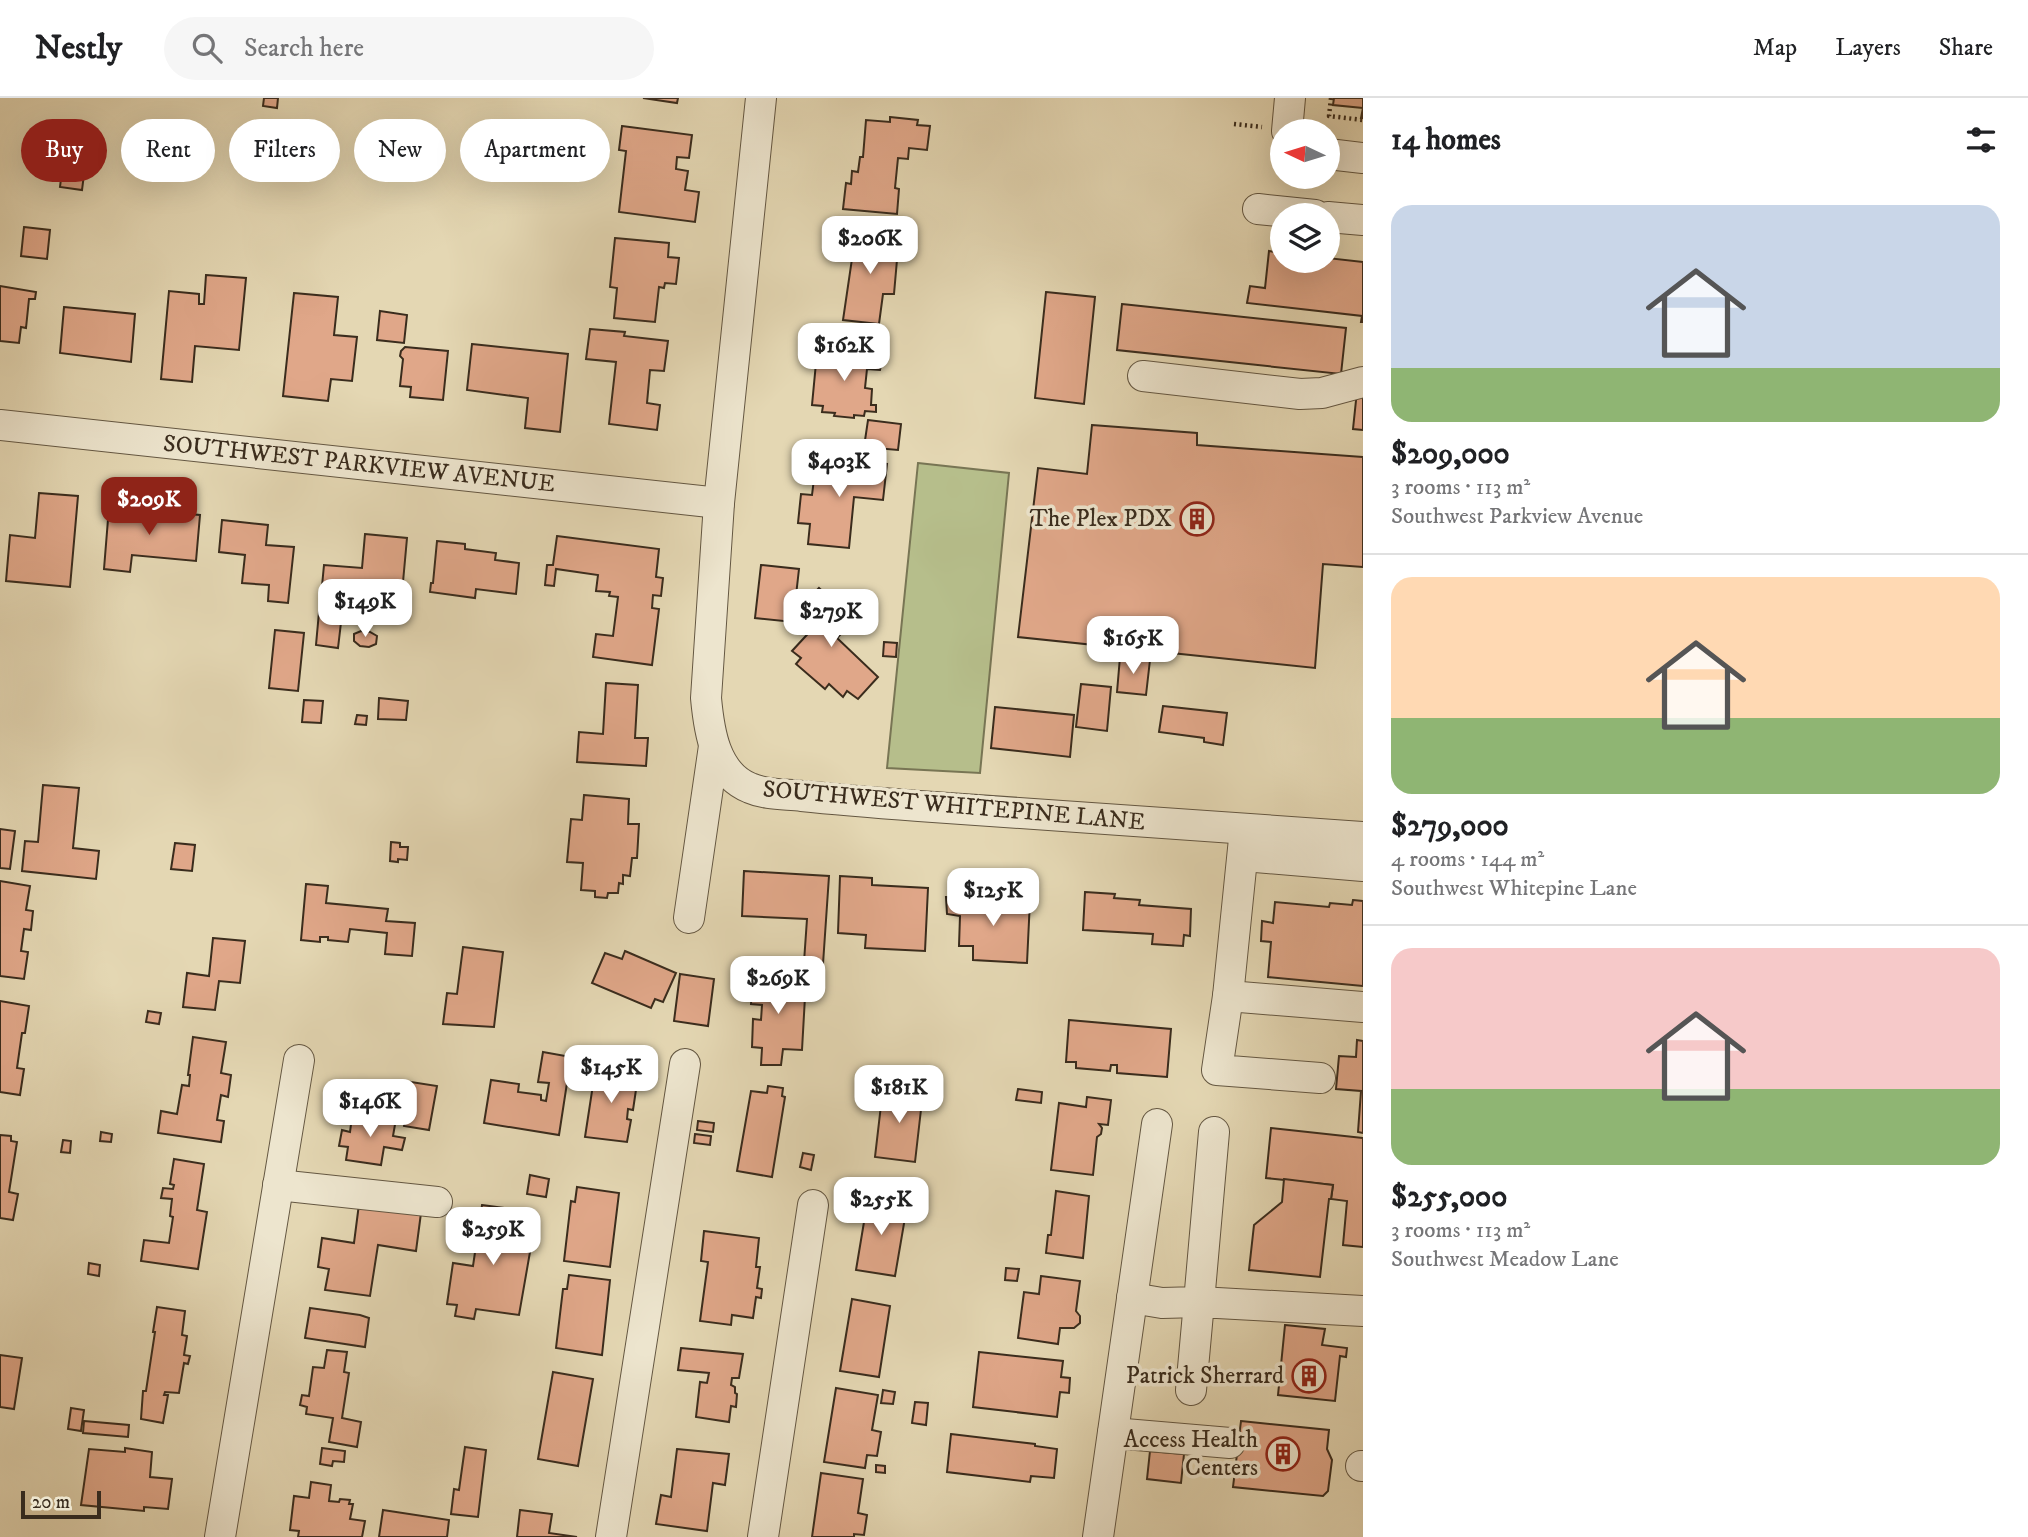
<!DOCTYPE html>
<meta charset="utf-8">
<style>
body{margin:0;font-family:"IM FELL DW Pica",serif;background:#f6f6f6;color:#202124;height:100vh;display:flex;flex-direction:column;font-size:26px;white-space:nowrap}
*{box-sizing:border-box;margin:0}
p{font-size:23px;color:#757577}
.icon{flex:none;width:38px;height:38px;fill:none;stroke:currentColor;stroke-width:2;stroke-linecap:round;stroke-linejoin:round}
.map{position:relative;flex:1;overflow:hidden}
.side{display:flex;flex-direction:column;background:#fff;width:665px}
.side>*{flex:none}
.banner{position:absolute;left:21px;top:21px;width:665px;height:63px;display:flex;gap:14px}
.needle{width:46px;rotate:274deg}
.controls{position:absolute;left:1270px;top:21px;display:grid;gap:14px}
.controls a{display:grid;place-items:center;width:70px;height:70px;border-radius:50%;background:#fff;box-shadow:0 7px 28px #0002;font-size:35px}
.scale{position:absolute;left:21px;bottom:18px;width:80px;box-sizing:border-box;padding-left:7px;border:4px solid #3a2c1d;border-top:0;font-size:19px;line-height:24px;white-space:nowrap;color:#3a2c1d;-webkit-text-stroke:5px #ede5ce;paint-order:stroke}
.price{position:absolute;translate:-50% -60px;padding:0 16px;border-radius:14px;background:#fff;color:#222;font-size:23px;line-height:46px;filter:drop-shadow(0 2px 4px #0008)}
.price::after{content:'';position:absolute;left:50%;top:42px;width:21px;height:16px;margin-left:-10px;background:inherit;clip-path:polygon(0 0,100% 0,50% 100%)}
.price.on{background:#8f2418;color:#fff}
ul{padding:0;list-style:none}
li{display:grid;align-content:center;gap:14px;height:371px;padding:0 28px}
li+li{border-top:2px solid #e0e0e0}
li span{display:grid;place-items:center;height:217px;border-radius:21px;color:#555}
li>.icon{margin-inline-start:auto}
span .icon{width:126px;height:126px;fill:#fffc;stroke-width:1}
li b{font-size:30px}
h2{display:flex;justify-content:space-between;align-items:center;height:84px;padding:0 28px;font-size:30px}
.pill{padding:0 24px;border-radius:32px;background:#fff;box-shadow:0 7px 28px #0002;font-size:24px;line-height:63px}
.pill.on{background:#8f2418;color:#fff}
header{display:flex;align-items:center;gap:42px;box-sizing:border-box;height:98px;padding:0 35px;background:#fff;border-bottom:2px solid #e0e0e0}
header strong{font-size:33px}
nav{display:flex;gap:38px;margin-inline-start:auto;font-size:24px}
.search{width:490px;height:63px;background:#f6f6f6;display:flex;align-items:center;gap:18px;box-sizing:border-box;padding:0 24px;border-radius:38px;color:#757577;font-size:26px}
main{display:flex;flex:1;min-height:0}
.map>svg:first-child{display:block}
</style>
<header>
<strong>Nestly</strong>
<div class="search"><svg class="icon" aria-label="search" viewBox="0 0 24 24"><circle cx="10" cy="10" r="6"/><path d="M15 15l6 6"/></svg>Search here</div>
<nav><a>Map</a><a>Layers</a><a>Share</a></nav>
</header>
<main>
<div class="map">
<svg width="1363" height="1439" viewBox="0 0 1363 1439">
<rect width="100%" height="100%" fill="#e4d7b3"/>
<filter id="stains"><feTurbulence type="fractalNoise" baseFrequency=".00286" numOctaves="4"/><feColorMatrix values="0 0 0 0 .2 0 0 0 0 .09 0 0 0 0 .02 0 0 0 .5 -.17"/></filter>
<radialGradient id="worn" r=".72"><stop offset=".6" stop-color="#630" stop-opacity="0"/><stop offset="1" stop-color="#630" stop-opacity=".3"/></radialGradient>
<polygon fill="#b6be8b" stroke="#787554" stroke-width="2" points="918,365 1009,375 980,675 887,670"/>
<g fill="#e0a789" stroke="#3a2c1d" stroke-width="2">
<polygon points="264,0 278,0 277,10 263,8"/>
<polygon points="643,0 678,0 677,5"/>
<polygon points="1334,0 1363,0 1363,20 1361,20 1363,10 1333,7"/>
<polygon points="890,19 918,22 917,27 930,28 927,52 909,50 908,61 898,60 895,90 899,91 897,116 843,111 846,85 851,86 852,73 858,74 860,59 863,59 866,22 890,24"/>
<polygon points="622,28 692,37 689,60 677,59 676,71 688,73 685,92 699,94 695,124 619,114 626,53 619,52"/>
<polygon points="62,73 84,76 82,92 60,89"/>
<polygon points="24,129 50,132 47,161 21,158"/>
<polygon points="849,135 899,139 894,196 883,196 879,226 843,222 853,154 846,153"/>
<polygon points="615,140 669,145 668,159 679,160 676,186 665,185 664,190 659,189 655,224 614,220 617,190 610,189"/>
<polygon points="1269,153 1283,155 1283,163 1328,163 1328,160 1363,164 1363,224 1361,224 1362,218 1247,205 1250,188 1265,190"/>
<polygon points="206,177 246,180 239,252 195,248 192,284 161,281 169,193 199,196 199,206 204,206"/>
<polygon points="0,188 36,194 35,201 29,201 26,230 21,229 19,245 0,243"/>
<polygon points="1046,194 1095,199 1084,306 1035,300"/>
<polygon points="294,195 338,199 334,237 357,239 352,283 331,281 328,303 283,298"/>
<polygon points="1122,206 1346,230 1341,276 1117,252"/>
<polygon points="64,209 135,216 131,264 60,255"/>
<polygon points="380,213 407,217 404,245 377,242"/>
<polygon points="590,231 625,234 624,238 668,243 664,273 650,272 647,305 660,307 657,332 609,326 616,264 586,261"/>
<polygon points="472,246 568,256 560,334 525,330 528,300 467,292"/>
<polygon points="405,249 448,253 443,302 410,299 411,289 400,288 403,261 400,258 401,253"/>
<polygon points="821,250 868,255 867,261 882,263 880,272 867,271 865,290 872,291 871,307 876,307 876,314 865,313 864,318 854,317 854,320 834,318 835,315 822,314 823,308 812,307 816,265 820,266"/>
<polygon points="1363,291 1363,332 1353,331 1357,293"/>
<polygon points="868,322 901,326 898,352 864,349"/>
<polygon points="1092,327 1197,335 1197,347 1363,359 1363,469 1323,466 1315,570 1018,539 1038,370 1087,376"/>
<polygon points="824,360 887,366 883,402 854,399 849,450 808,446 810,426 798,425 801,396 812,397 814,381 821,382"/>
<polygon points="39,395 78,398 70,489 6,483 10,437 35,440"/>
<polygon points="109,409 200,417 196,463 132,457 130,474 104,471"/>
<polygon points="222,422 268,427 266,447 294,449 288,505 268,503 269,487 242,485 245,457 219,454"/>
<polygon points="365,436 407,440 400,517 320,509 324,467 362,470"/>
<polygon points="557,438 659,451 656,479 663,480 661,498 653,497 652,510 659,511 652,567 593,559 596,536 613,538 618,499 609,498 610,494 596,493 598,477 556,471 554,488 545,487 547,467 553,467"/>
<polygon points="437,443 465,446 465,451 496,455 495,462 519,465 516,496 476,491 475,500 430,494 431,485 433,485"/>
<polygon points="761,467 799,471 793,524 755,520"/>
<polygon points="819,490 854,522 837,540 878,579 858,601 847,593 843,599 829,586 825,591 796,566 801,560 792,553 816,527 799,511"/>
<polygon points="319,514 342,516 338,550 316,547"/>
<polygon points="275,532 304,535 298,593 269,590"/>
<polygon points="361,533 370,534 377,538 376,546 369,549 360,548 354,543 354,536"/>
<polygon points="884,544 897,545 896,559 883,558"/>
<polygon points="1120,559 1150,562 1146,597 1117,594"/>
<polygon points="606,585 638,587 635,640 648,640 646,668 577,664 579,634 603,636"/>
<polygon points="1081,586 1111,589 1107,633 1076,629"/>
<polygon points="379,600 408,603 406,622 378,621"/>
<polygon points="304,602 323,603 321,625 302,624"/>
<polygon points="1163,608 1227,615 1223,647 1204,644 1204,640 1159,634"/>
<polygon points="995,609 1074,617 1070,659 991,650"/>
<polygon points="357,617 367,618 366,627 355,626"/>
<polygon points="43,687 79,690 73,750 99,753 96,781 22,773 25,743 38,744"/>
<polygon points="584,697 629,701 628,726 639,726 637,760 632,760 630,778 623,777 623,786 619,785 618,795 608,795 607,800 595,799 595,793 581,792 583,765 567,764 571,721 582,722"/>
<polygon points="0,731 15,733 10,771 0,770"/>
<polygon points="391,744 400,745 400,749 408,749 407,762 398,761 398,764 390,763"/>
<polygon points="175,745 195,747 192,773 171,771"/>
<polygon points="744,773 829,778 823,866 804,864 807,821 742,818"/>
<polygon points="840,778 872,780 872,787 928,790 925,853 865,850 866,837 838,835"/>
<polygon points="0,783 30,788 26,812 33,813 31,832 24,831 21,853 28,854 24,881 0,878"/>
<polygon points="306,786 328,788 326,805 388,811 386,823 415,825 412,858 385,856 387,835 350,831 348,844 328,842 328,839 320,839 320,844 301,842"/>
<polygon points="1085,794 1115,796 1114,800 1140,802 1139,807 1191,811 1190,838 1184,837 1183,848 1152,846 1153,836 1083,832"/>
<polygon points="946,799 1030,802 1027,865 973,862 973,848 959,848 960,818 947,816"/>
<polygon points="1353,802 1363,803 1363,888 1268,879 1271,844 1261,843 1262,823 1273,825 1275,804 1329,809 1330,805 1352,807"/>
<polygon points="213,840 245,843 240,885 219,883 215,912 183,909 187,875 209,878"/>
<polygon points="463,849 503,854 494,929 443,926 447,895 457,896"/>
<polygon points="625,853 676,875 663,904 655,901 651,910 592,885 605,855 622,861"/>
<polygon points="680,876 714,881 708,928 674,923"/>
<polygon points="753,878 806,881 802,952 783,951 781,967 761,967 762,950 752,949 753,921 761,922 762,907 751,906"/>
<polygon points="0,903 29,908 25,935 22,935 17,970 24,971 20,997 0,994"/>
<polygon points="148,913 161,915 159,926 146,924"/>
<polygon points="1069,922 1171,931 1167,979 1117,975 1117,967 1111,967 1110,973 1076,970 1076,964 1066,964"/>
<polygon points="193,939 226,944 221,975 231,977 228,999 221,997 217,1022 224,1023 221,1044 158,1035 161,1013 177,1016 182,987 189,988 190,977 188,977"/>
<polygon points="1357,942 1363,943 1363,1035 1358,1034 1361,993 1336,991 1339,958 1356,959"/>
<polygon points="543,954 571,959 559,1037 484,1025 491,982 519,986 518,994 541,997 541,1002 546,1003 549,985 538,984"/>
<polygon points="596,967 628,971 626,983 637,985 633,1012 628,1011 627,1021 631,1022 627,1044 585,1039"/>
<polygon points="411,984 437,988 429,1032 404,1028"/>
<polygon points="768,988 783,990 782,998 785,999 772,1079 737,1073 751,993 767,995"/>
<polygon points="883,990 923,994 915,1064 875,1059"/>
<polygon points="1018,991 1042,994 1041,1005 1016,1002"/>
<polygon points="1087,999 1111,1002 1108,1027 1099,1026 1102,1030 1101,1036 1097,1039 1093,1077 1051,1072 1059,1005 1086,1009"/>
<polygon points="371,1017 396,1021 393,1038 405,1040 402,1052 384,1049 381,1067 346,1062 348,1049 339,1048 342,1032 350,1034 352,1019 370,1021"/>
<polygon points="698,1023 714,1025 713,1034 697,1032"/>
<polygon points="1271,1030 1363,1040 1363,1149 1343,1147 1347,1103 1331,1101 1333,1087 1266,1080"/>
<polygon points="101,1034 112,1036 111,1044 100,1043"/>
<polygon points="695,1036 711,1038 710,1047 694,1045"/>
<polygon points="0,1037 11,1038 11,1043 17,1044 9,1094 18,1096 13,1122 0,1120"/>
<polygon points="63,1042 71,1043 70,1055 61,1054"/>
<polygon points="803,1055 814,1057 811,1072 800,1069"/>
<polygon points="174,1061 204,1066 197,1112 207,1114 198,1171 141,1163 144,1142 169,1145 173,1119 170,1118 172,1101 161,1100 163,1090 173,1091 174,1087 170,1086"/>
<polygon points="530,1077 549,1081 546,1099 527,1096"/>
<polygon points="1284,1081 1333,1087 1331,1101 1329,1101 1320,1179 1249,1172 1254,1127 1282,1104"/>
<polygon points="577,1089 619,1095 610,1169 564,1163 571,1103 575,1104"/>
<polygon points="1056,1093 1089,1098 1083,1160 1046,1155 1048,1137 1051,1137"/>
<polygon points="868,1100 907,1108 895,1178 856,1172"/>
<polygon points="359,1106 421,1115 416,1153 378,1147 370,1198 325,1192 329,1171 318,1169 322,1140 354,1145"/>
<polygon points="482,1107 526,1113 520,1152 530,1154 519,1217 476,1211 474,1221 455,1218 457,1207 447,1206 453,1165 473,1168"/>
<polygon points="704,1133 759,1140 756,1169 760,1169 757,1190 762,1191 761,1200 756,1199 753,1220 732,1217 731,1227 700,1223 708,1164 701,1163"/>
<polygon points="89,1165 100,1167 99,1178 88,1176"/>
<polygon points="1006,1170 1019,1171 1017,1183 1005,1182"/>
<polygon points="569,1177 610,1182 602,1257 556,1250 563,1191 567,1191"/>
<polygon points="1041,1178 1080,1183 1076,1213 1080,1218 1080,1225 1074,1230 1060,1230 1058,1246 1018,1240 1024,1194 1039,1196"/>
<polygon points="852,1201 890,1208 879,1279 840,1273"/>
<polygon points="157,1209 185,1213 182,1237 187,1238 184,1257 190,1258 188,1266 184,1265 179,1295 165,1294 164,1297 168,1297 163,1325 141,1321 143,1293 146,1293 155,1234 153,1234"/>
<polygon points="310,1210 360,1217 369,1220 365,1249 305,1240"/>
<polygon points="1285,1227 1325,1231 1322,1247 1347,1250 1346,1259 1340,1258 1335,1303 1278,1297"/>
<polygon points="681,1250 743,1256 739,1280 732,1280 731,1287 735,1289 735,1295 737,1296 736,1309 731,1308 729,1324 696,1319 700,1284 707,1285 709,1275 678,1272"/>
<polygon points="327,1252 347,1254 344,1274 349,1275 342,1320 361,1324 357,1349 329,1344 333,1320 306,1316 307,1309 300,1307 302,1297 309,1298 313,1269 324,1270"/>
<polygon points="979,1254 1063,1263 1061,1279 1070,1280 1069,1295 1060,1294 1057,1319 973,1309"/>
<polygon points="0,1257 22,1260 14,1311 0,1309"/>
<polygon points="553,1274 593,1281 578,1368 538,1361"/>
<polygon points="836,1290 878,1297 872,1332 881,1334 877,1358 867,1357 865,1370 824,1364"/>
<polygon points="883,1292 895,1294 893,1306 881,1305"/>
<polygon points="915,1304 928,1305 926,1327 912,1325"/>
<polygon points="71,1310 84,1312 81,1333 68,1331"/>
<polygon points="84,1323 129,1327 128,1339 83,1335"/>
<polygon points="1241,1323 1329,1332 1327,1351 1332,1362 1328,1393 1323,1398 1233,1389"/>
<polygon points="951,1336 1035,1346 1035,1348 1057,1351 1054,1380 1031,1378 1030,1384 947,1374"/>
<polygon points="465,1349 486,1352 478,1419 451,1416 454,1391 459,1392"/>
<polygon points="125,1350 152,1354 150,1379 172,1381 168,1411 144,1409 144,1413 81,1407 89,1351 125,1354"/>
<polygon points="322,1350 345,1353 344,1364 333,1363 332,1368 320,1366"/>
<polygon points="677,1351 729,1356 725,1387 713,1385 707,1433 656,1426 661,1397 671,1399"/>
<polygon points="1150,1353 1184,1356 1181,1385 1147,1381"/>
<polygon points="876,1367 885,1368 885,1375 876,1374"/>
<polygon points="821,1375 863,1381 858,1415 867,1417 864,1437 854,1436 854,1439 812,1439"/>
<polygon points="311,1384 331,1387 329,1403 339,1404 340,1401 350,1402 349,1406 353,1406 350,1421 365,1423 362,1439 298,1439 299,1433 290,1432 294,1398 309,1400"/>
<polygon points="383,1412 449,1422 447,1439 379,1439"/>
<polygon points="520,1412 552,1416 549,1435 577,1439 517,1439"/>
</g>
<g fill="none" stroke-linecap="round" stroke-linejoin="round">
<defs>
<g id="minor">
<path d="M761,0L719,405L706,600C709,633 715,676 750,690C766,697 785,696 802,698C841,702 880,705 919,708C1067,718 1215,728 1363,739"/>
<polyline points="1287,33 1290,0"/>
<polyline points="1328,56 1363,60"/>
<polyline points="1258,111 1315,117"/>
<polyline points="1328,119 1363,122"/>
<polyline points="1143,278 1300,296 1322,295 1363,284"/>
<polyline points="0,327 719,405"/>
<polyline points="1244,758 1363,768"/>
<polyline points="689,820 714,648"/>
<polyline points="1228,898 1245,731"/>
<polyline points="1320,980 1217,972 1228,898 1363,909"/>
<polyline points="278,1087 437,1104"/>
<polyline points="1132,1200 1162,1205 1199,1204 1214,1034"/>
<polyline points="1191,1292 1199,1204 1363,1213"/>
<polyline points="1113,1335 1230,1345"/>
<polyline points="1361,1368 1363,1368"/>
<polyline points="220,1439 299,962"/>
<polyline points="611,1439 685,966"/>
<polyline points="763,1439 813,1107"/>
<polyline points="1098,1439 1157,1026"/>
</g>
</defs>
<use href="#minor" stroke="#645742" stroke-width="32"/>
<g stroke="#3a2c1d" stroke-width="4.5" stroke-dasharray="2 3.5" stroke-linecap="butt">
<polyline points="1331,0 1329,18 1363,22"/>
<polyline points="1234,26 1262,29"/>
</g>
<use href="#minor" stroke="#ede5ce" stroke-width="30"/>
</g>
<defs>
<symbol id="building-ring" viewBox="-11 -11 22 22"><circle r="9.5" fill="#ede5ce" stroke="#8f2418" stroke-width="1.5"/><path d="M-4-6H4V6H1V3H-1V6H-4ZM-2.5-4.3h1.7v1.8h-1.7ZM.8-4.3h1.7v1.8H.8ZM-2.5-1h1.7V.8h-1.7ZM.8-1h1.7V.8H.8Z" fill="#8f2418"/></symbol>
</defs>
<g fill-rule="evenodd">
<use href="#building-ring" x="1178" y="402" width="38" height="38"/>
<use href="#building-ring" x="1290" y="1259" width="38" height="38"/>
<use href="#building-ring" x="1264" y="1337" width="38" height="38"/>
</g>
<g text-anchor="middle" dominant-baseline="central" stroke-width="7" stroke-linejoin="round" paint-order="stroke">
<g font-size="24" fill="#3a2c1d" stroke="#ede5ce">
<text transform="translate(359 366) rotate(6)">SOUTHWEST PARKVIEW AVENUE</text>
<text transform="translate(954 708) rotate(5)">SOUTHWEST WHITEPINE LANE</text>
</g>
<g font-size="24" fill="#3a2c1d" stroke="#ede5ce" text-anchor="end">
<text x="1172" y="421">The Plex PDX</text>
<text x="1284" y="1278">Patrick Sherrard</text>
<text x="1258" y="1342">Access Health<tspan x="1258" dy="28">Centers</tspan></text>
</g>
</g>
<rect width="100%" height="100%" filter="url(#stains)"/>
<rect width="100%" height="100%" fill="url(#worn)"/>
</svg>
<div class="controls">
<a><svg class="needle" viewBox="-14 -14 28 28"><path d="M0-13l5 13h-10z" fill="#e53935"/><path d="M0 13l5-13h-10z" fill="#757577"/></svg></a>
<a><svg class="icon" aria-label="layers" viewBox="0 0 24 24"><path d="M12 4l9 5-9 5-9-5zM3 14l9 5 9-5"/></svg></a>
</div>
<div class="scale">20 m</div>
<b class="price" style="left:870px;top:178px">$206K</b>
<b class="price" style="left:844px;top:285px">$162K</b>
<b class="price" style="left:839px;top:401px">$403K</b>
<b class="price on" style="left:149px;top:439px">$209K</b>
<b class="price" style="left:365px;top:541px">$149K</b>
<b class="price" style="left:831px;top:551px">$279K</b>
<b class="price" style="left:1133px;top:578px">$165K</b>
<b class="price" style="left:993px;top:830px">$125K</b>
<b class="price" style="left:778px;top:918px">$269K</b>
<b class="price" style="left:611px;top:1007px">$145K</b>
<b class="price" style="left:899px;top:1027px">$181K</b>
<b class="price" style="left:370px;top:1041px">$146K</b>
<b class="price" style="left:881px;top:1139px">$255K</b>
<b class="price" style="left:493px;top:1169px">$259K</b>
<div class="banner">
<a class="pill on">Buy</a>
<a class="pill">Rent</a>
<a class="pill">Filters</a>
<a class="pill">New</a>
<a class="pill">Apartment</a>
</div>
</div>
<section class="side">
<h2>14 homes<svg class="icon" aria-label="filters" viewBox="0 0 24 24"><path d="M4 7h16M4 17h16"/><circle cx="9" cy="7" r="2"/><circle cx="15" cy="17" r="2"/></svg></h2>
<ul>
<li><span style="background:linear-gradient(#c9d6e8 75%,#8fb573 0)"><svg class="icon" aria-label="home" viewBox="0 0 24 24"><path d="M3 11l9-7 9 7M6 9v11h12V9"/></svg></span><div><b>$209,000</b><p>3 rooms · 113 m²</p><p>Southwest Parkview Avenue</p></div></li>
<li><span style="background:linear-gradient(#ffd9b3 65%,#8fb573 0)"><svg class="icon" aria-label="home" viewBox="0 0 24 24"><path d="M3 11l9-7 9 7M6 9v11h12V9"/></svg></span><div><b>$279,000</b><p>4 rooms · 144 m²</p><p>Southwest Whitepine Lane</p></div></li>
<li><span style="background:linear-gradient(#f6c9c9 65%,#8fb573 0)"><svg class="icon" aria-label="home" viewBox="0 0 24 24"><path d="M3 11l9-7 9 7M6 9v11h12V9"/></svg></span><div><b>$255,000</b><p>3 rooms · 113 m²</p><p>Southwest Meadow Lane</p></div></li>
</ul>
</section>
</main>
